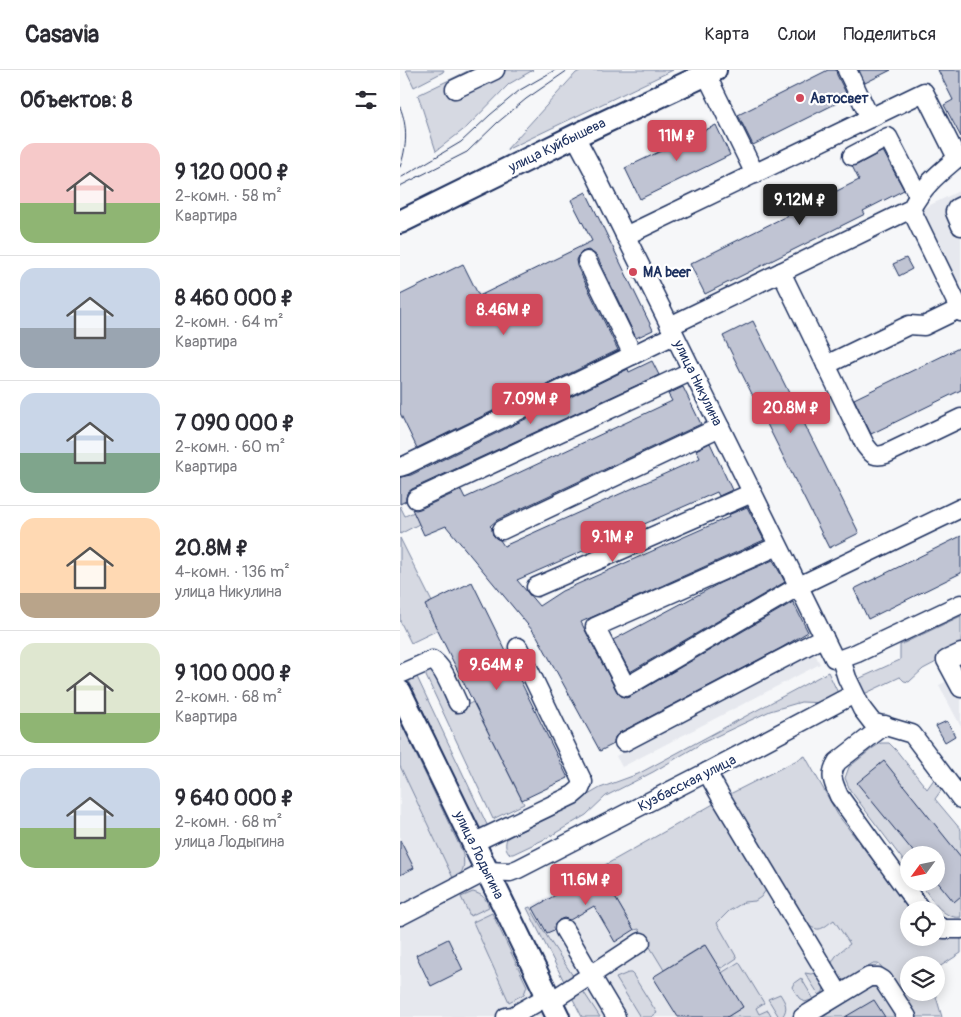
<!DOCTYPE html>
<html lang="ru">
<meta charset="utf-8">
<style>
body{margin:0;font-family:Pangolin,sans-serif;background:#f2f2f3;color:#2b2b33;height:100vh;display:flex;flex-direction:column;font-size:19px;white-space:nowrap}
*{box-sizing:border-box;margin:0}
p{font-size:16px;color:#7c7c81}
.icon{flex:none;width:28px;height:28px;fill:none;stroke:currentColor;stroke-width:2;stroke-linecap:round;stroke-linejoin:round}
.map{position:relative;flex:1;overflow:hidden}
.side{display:flex;flex-direction:column;background:#fff;width:400px}
.side>*{flex:none}
.needle{width:32px;rotate:237deg}
.tools{position:absolute;left:500px;top:776px;display:grid;gap:10px}
.tools a{display:grid;place-items:center;width:45px;height:45px;border-radius:50%;background:#fff;box-shadow:0 2px 12px #0003;font-size:25px}
.price{position:absolute;translate:-50% -42px;padding:0 11px;border-radius:5px;background:#d1495b;color:#fff;font-size:16px;line-height:32px;filter:drop-shadow(0 1px 2px #0008)}
.price::after{content:'';position:absolute;left:50%;top:30px;width:15px;height:11px;margin-left:-8px;background:inherit;clip-path:polygon(0 0,100% 0,50% 100%)}
.price.selected{background:#222;color:#fff}
ul{padding:0;list-style:none}
li{display:flex;align-items:center;gap:15px;height:125px;padding:0 20px}
li+li{border-top:1px solid #e1e1e2}
li span{display:grid;place-items:center;flex:none;width:140px;height:100px;border-radius:15px;color:#555}
li>.icon{margin-inline-start:auto}
span .icon{width:60px;height:60px;fill:#fffc;stroke-width:1}
li b{font-size:21px}
h2{display:flex;justify-content:space-between;align-items:center;height:60px;padding:0 20px;font-size:21px}
header{display:flex;align-items:center;gap:30px;box-sizing:border-box;height:70px;padding:0 25px;background:#fff;border-bottom:1px solid #e1e1e2}
header strong{font-size:24px}
nav{display:flex;gap:28px;margin-inline-start:auto;font-size:18px}
main{display:flex;flex:1;min-height:0}
.map>svg:first-child{display:block}
</style>
<header>
<strong>Casavia</strong>
<nav><a>Карта</a><a>Слои</a><a>Поделиться</a></nav>
</header>
<main>
<section class="side">
<h2>Объектов: 8<svg class="icon" aria-label="filters" viewBox="0 0 24 24"><path d="M4 7h16M4 17h16"/><circle cx="9" cy="7" r="2"/><circle cx="15" cy="17" r="2"/></svg></h2>
<ul>
<li><span style="background:linear-gradient(#f6c9c9 60%,#8fb573 0)"><svg class="icon" aria-label="home" viewBox="0 0 24 24"><path d="M3 11l9-7 9 7M6 9v11h12V9"/></svg></span><div><b>9 120 000 ₽</b><p>2-комн. · 58 m²</p><p>Квартира</p></div></li>
<li><span style="background:linear-gradient(#c9d6e8 60%,#9aa5b1 0)"><svg class="icon" aria-label="home" viewBox="0 0 24 24"><path d="M3 11l9-7 9 7M6 9v11h12V9"/></svg></span><div><b>8 460 000 ₽</b><p>2-комн. · 64 m²</p><p>Квартира</p></div></li>
<li><span style="background:linear-gradient(#c9d6e8 60%,#7fa58c 0)"><svg class="icon" aria-label="home" viewBox="0 0 24 24"><path d="M3 11l9-7 9 7M6 9v11h12V9"/></svg></span><div><b>7 090 000 ₽</b><p>2-комн. · 60 m²</p><p>Квартира</p></div></li>
<li><span style="background:linear-gradient(#ffd9b3 75%,#b9a48a 0)"><svg class="icon" aria-label="home" viewBox="0 0 24 24"><path d="M3 11l9-7 9 7M6 9v11h12V9"/></svg></span><div><b>20.8M ₽</b><p>4-комн. · 136 m²</p><p>улица Никулина</p></div></li>
<li><span style="background:linear-gradient(#dfe7d0 70%,#8fb573 0)"><svg class="icon" aria-label="home" viewBox="0 0 24 24"><path d="M3 11l9-7 9 7M6 9v11h12V9"/></svg></span><div><b>9 100 000 ₽</b><p>2-комн. · 68 m²</p><p>Квартира</p></div></li>
<li><span style="background:linear-gradient(#c9d6e8 60%,#8fb573 0)"><svg class="icon" aria-label="home" viewBox="0 0 24 24"><path d="M3 11l9-7 9 7M6 9v11h12V9"/></svg></span><div><b>9 640 000 ₽</b><p>2-комн. · 68 m²</p><p>улица Лодыгина</p></div></li>
</ul>
</section>
<div class="map">
<svg width="561" height="947" viewBox="0 0 561 947">
<rect width="100%" height="100%" fill="#f6f7f9"/>
<filter id="ink" filterUnits="userSpaceOnUse"><feTurbulence type="fractalNoise" baseFrequency=".02" numOctaves="2"/><feDisplacementMap in="SourceGraphic" scale="10" xChannelSelector="R" yChannelSelector="G"/><feConvolveMatrix kernelMatrix="1 2 1 2 8 2 1 2 1" color-interpolation-filters="sRGB"/></filter>
<g filter="url(#ink)">
<g fill="#e6e8ee">
<polygon points="561,120 561,224 520,140"/>
<polygon points="414,582 420,594 222,697 216,686"/>
<polygon points="561,604 561,657 539,615"/>
<polygon points="0,651 125,911 143,947 0,947"/>
<polygon points="405,686 525,895 509,895 509,922 535,923 542,947 182,947 127,838 317,732"/>
</g>
<g fill="#d6d9e2" stroke="#7884a0">
<polygon points="6,0 44,0 43,2 14,17"/>
<polygon points="70,0 133,0 109,14 67,57 36,81 18,25"/>
<polygon points="182,0 273,0 106,80 176,3"/>
<polygon points="0,436 5,446 14,442 19,454 0,464"/>
<polygon points="0,468 32,532 38,560 11,573 0,551"/>
<polygon points="561,546 561,579 523,599 509,612 504,611 500,607 462,625 456,610 500,590 500,575"/>
<polygon points="34,599 57,640 73,632 124,734 93,749 26,606 26,601"/>
<path d="M428,602L440,627L427,633L401,632L370,641L304,672L253,702L206,726L186,745L147,768L113,784H110C105,779 105,774 107,768L152,746L200,718L238,704Z"/>
<polygon points="17,607 89,759 81,763 9,611"/>
<path d="M0,651L62,781C65,794 65,802 54,810L0,696Z"/>
<path d="M481,673H489L496,680L527,719L537,705L545,715L535,729L561,760V847C542,850 530,826 520,813L536,812V785H509V798L450,720L445,708L449,697L473,678Z"/>
<path d="M405,686L438,745L511,840H509V868H536V862L561,867V883L536,899V895H509V922L535,923L542,947H514L481,896L478,894H473L449,909L442,910L435,905L431,896C434,885 441,881 450,874L434,850C421,859 420,863 406,854L326,726Z"/>
<polygon points="317,732 368,817 361,827 355,831 344,832 336,837 329,841 317,853 337,888 322,898 317,896 304,875 264,900 239,859 234,860 198,799"/>
<path d="M73,822C83,825 85,827 89,837L70,846L61,827Z"/>
<polygon points="130,837 148,868 200,947 182,947 127,838"/>
<polygon points="92,843 127,916 124,924 109,932 73,852"/>
<polygon points="339,892 364,933 356,938 359,944 368,940 372,947 327,947 343,937 312,909"/>
<polygon points="418,902 425,913 423,922 419,925 405,903 411,904"/>
<polygon points="228,903 231,903 233,905 257,943 251,947 240,947 216,908"/>
<polygon points="401,908 413,928 411,930 405,932 399,928 392,917 394,913"/>
<polygon points="474,917 478,918 498,947 423,947 469,918"/>
<path d="M380,924C385,932 389,938 382,947H379L368,929Z"/>
</g>
<g fill="#c0c4d3" stroke="#1b2f5e">
<polygon points="428,0 436,0 437,5 446,23 442,24 445,29 353,75 338,45"/>
<polygon points="459,0 491,0 465,13"/>
<polygon points="538,0 561,0 561,67 544,35 553,30"/>
<polygon points="316,55 330,85 240,129 225,98"/>
<polygon points="483,81 504,120 463,141 465,144 305,224 290,194 459,110 452,96 457,95"/>
<polygon points="186,122 253,260 236,268 197,186 193,183 188,180 182,182 178,186 176,190 177,196 218,280 17,378 0,343 0,225 63,194 79,226 192,171 171,130"/>
<polygon points="506,188 512,199 499,206 493,194"/>
<polygon points="353,251 459,463 429,478 323,266"/>
<polygon points="561,277 561,320 471,364 454,329"/>
<polygon points="252,291 259,305 12,419 7,423 6,428 6,431 0,434 0,407 11,405 228,299 229,302"/>
<polygon points="283,317 301,354 97,450 90,456 92,458 93,465 96,468 100,470 104,476 300,388 296,380 310,373 332,420 319,426 317,422 117,510 139,536 162,521 329,447 328,445 347,437 364,470 181,552 186,562 217,622 221,626 226,628 231,626 393,532 408,562 381,578 219,663 215,667 214,674 200,681 137,566 46,456 24,465 12,439 16,440 20,439 61,420 65,428 272,331 268,324"/>
<polygon points="561,466 561,503 468,549 454,519"/>
<polygon points="373,490 385,512 230,602 213,570 320,513"/>
<polygon points="72,512 168,708 122,730 25,535"/>
<polygon points="547,651 555,666 545,672 536,656"/>
<polygon points="484,691 561,787 561,826 554,832 536,810 536,785 516,785 457,713"/>
<polygon points="0,770 14,798 0,805"/>
<polygon points="199,800 234,860 215,872 194,836 170,850 164,848 159,850 155,854 154,860 147,863 133,838"/>
<polygon points="48,869 63,900 31,916 16,885"/>
<polygon points="305,875 343,937 327,947 278,947 253,907"/>
<polygon points="474,930 485,947 445,947"/>
</g>
<g fill="none" stroke-linecap="round" stroke-linejoin="round">
<defs>
<g id="minor">
<polyline points="447,0 470,48"/>
<polyline points="306,4 355,104"/>
<polyline points="55,19 95,0"/>
<polyline points="175,66 193,100 434,588 441,589 457,583 561,534"/>
<polyline points="452,86 488,67 518,125"/>
<polyline points="561,136 557,138 555,142 561,156"/>
<polyline points="511,139 561,242"/>
<polyline points="225,166 524,22 557,88 561,88"/>
<polyline points="187,191 233,285"/>
<path d="M381,202L465,375C472,384 474,388 486,384L561,348"/>
<path d="M270,256L511,139C524,115 537,105 557,88"/>
<polyline points="426,295 509,255 524,256 559,239"/>
<polyline points="0,397 6,395 274,265"/>
<polyline points="16,429 292,301"/>
<polyline points="102,460 320,357"/>
<polyline points="378,476 195,557 226,617 399,516 561,438"/>
<polyline points="136,517 352,423"/>
<polyline points="561,583 546,590 561,618"/>
<polyline points="441,589 447,608 462,639 472,652 512,664 561,729"/>
<path d="M0,604L32,590C43,595 52,621 58,633"/>
<path d="M485,655L437,692C429,705 433,712 439,726L521,840"/>
<polyline points="224,672 424,567"/>
<polyline points="307,702 322,729 439,924"/>
<polyline points="73,773 173,725 180,719 183,712 118,577"/>
<polyline points="0,846 87,801 110,802 118,799 307,702 454,624"/>
<polyline points="536,855 544,859 561,859"/>
<polyline points="164,859 191,905 241,872"/>
<polyline points="151,931 191,905 216,947"/>
<polyline points="106,947 113,946 148,926"/>
<polyline points="403,947 469,907 478,907 483,910 507,947"/>
</g>
<g id="major">
<polyline points="0,152 175,66 315,0"/>
<polyline points="0,622 158,947"/>
</g>
</defs>
<use href="#minor" stroke="#1b2f5e" stroke-width="21"/>
<use href="#major" stroke="#1b2f5e" stroke-width="26"/>
<use href="#minor" stroke="#fff" stroke-width="18"/>
<use href="#major" stroke="#fff" stroke-width="22"/>
<g stroke="#1b2f5e" stroke-width="1">
<path d="M0,37C8,57 7,77 0,97"/>
<polyline points="2,107 61,72 90,45 120,20 155,0"/>
<polyline points="0,116 67,82 97,53 126,29 168,0"/>
</g>
</g>
</g>
<g fill="#d1495b" stroke="#fff" stroke-width="2">
<circle cx="400" cy="28" r="5"/>
<circle cx="233" cy="202" r="5"/>
</g>
<g text-anchor="middle" dominant-baseline="central" stroke-width="4.5" stroke-linejoin="round" paint-order="stroke">
<g font-size="14" font-weight="bold" fill="#1b2f5e" stroke="#fff" text-anchor="start">
<text x="410" y="28">Автосвет</text>
<text x="243" y="202">MA beer</text>
</g>
<g font-size="14" fill="#1b2f5e" stroke="#fff">
<text transform="translate(157 75) rotate(-26)">улица Куйбышева</text>
<text transform="translate(298 313) rotate(64)">улица Никулина</text>
<text transform="translate(287 713) rotate(-27)">Кузбасская улица</text>
<text transform="translate(79 785) rotate(64)">улица Лодыгина</text>
</g>
</g>
</svg>
<div class="tools">
<a><svg class="needle" viewBox="-14 -14 28 28"><path d="M0-13l5 13h-10z" fill="#e53935"/><path d="M0 13l5-13h-10z" fill="#7c7c81"/></svg></a>
<a><svg class="icon" aria-label="locate" viewBox="0 0 24 24"><circle cx="12" cy="12" r="6"/><path d="M12 2v4M12 18v4M2 12h4M18 12h4"/></svg></a>
<a><svg class="icon" aria-label="layers" viewBox="0 0 24 24"><path d="M12 4l9 5-9 5-9-5zM3 14l9 5 9-5"/></svg></a>
</div>
<b class="price" style="left:277px;top:92px">11M ₽</b>
<b class="price selected" style="left:400px;top:156px">9.12M ₽</b>
<b class="price" style="left:104px;top:266px">8.46M ₽</b>
<b class="price" style="left:131px;top:355px">7.09M ₽</b>
<b class="price" style="left:391px;top:364px">20.8M ₽</b>
<b class="price" style="left:213px;top:493px">9.1M ₽</b>
<b class="price" style="left:97px;top:621px">9.64M ₽</b>
<b class="price" style="left:186px;top:836px">11.6M ₽</b>
</div>
</main>
